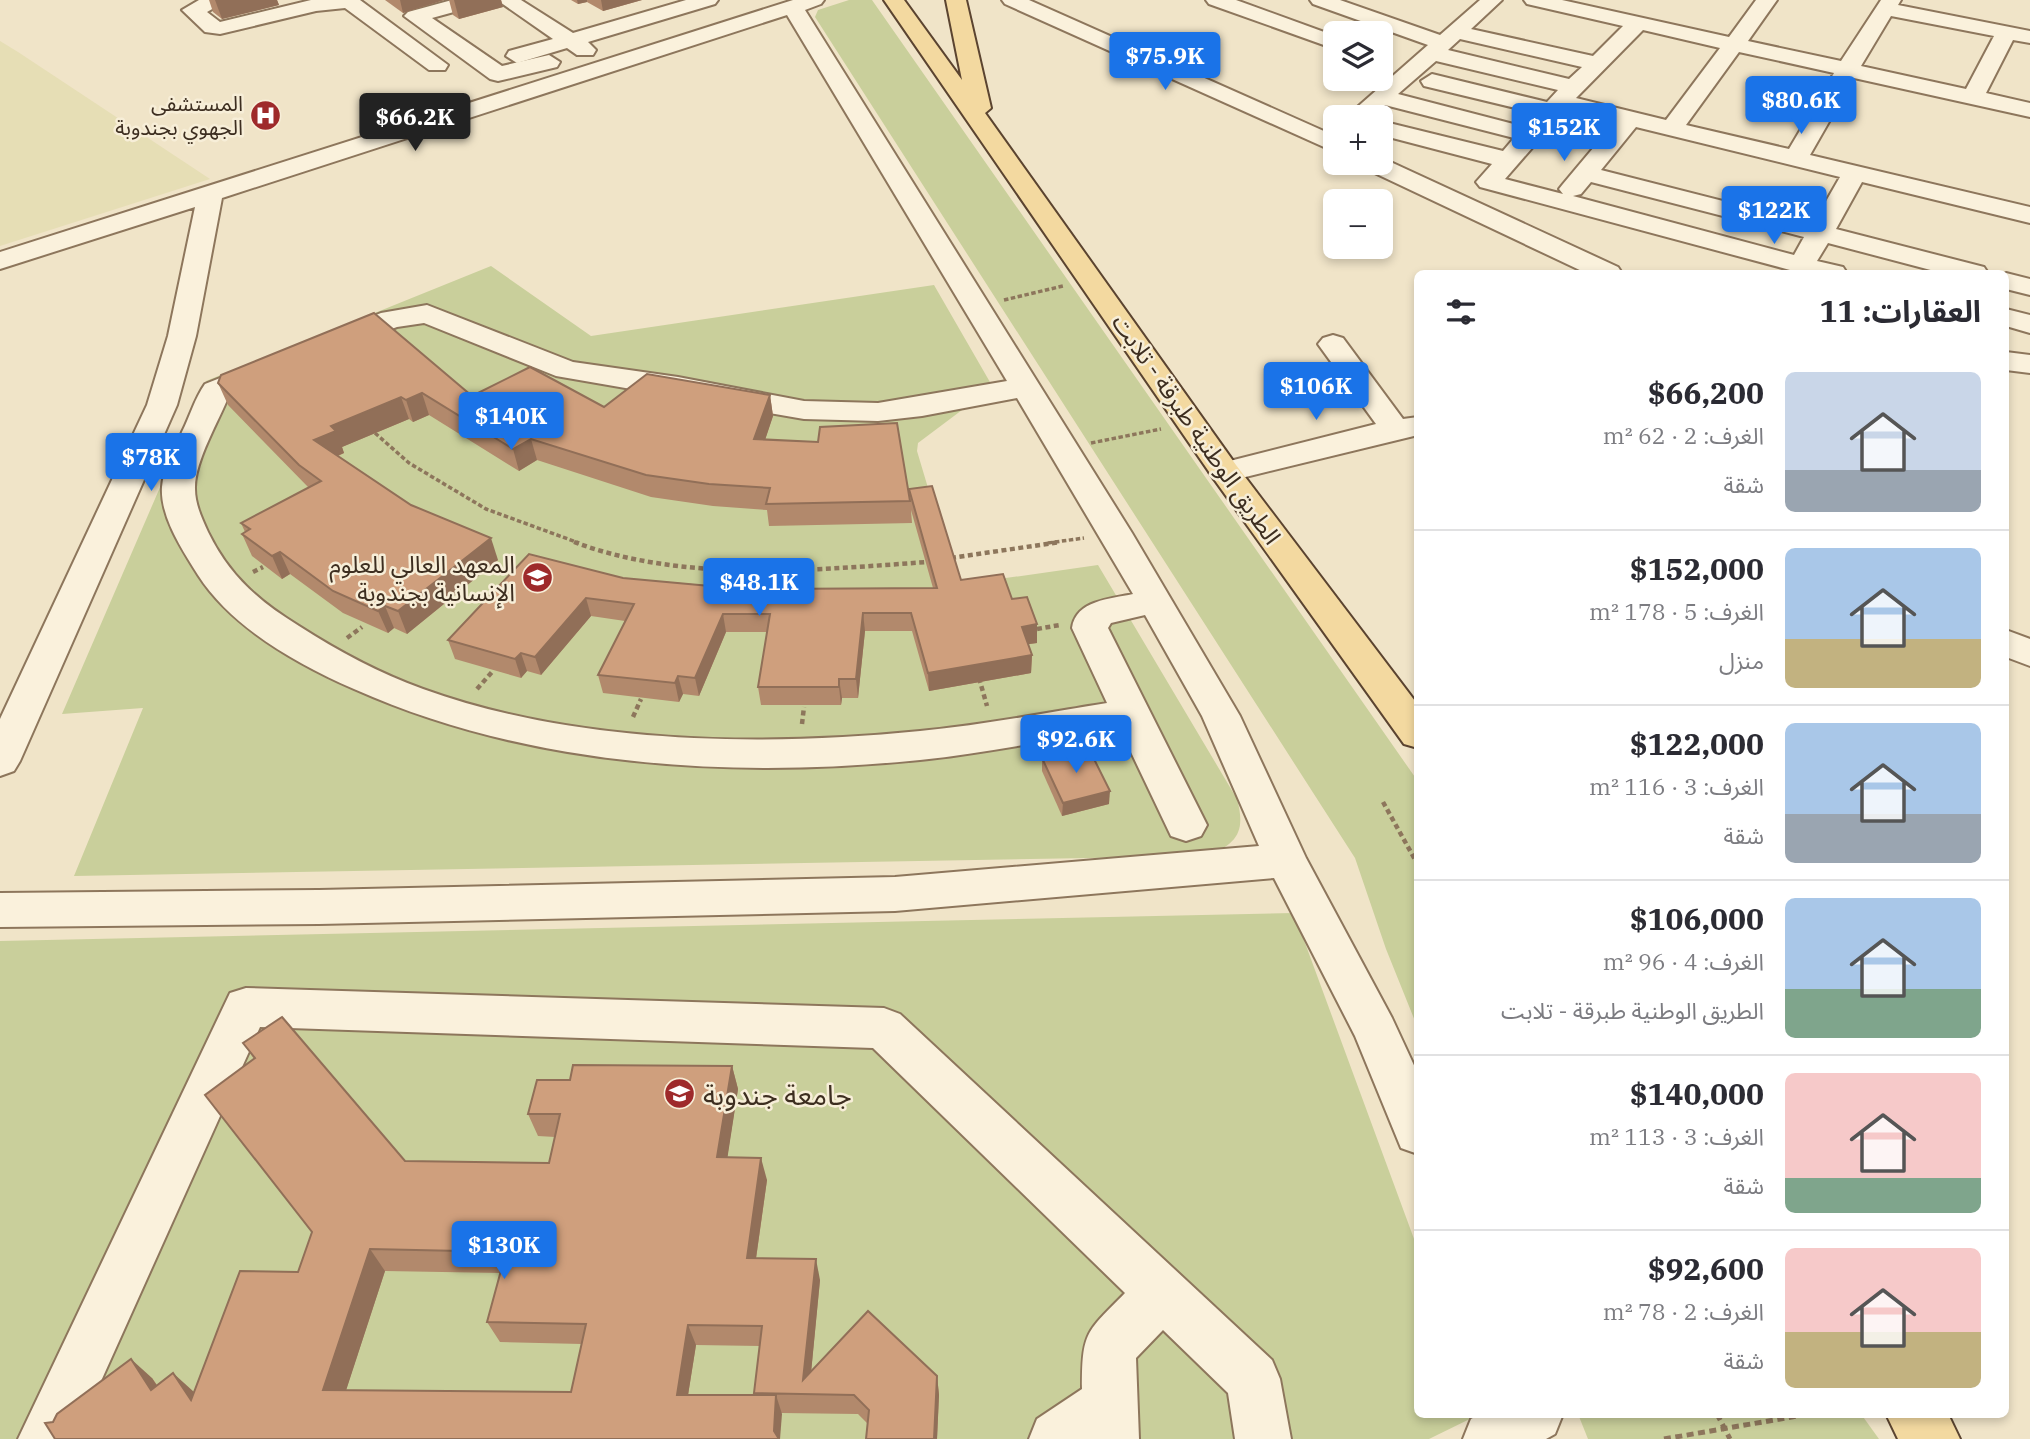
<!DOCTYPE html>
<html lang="ar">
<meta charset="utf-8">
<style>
body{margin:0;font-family:"IBM Plex Serif","Noto Sans Arabic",serif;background:#f7f7f7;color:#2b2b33;direction:rtl;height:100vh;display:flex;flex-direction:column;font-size:26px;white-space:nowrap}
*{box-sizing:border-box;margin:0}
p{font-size:23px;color:#7c7c81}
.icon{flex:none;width:38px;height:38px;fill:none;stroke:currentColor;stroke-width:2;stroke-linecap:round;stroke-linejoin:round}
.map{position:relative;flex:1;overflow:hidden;direction:ltr}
.sheet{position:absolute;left:1414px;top:270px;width:595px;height:1148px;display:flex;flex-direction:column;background:#fff;border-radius:10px;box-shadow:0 4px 10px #0003;direction:rtl}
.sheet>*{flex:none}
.controls{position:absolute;left:1323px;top:21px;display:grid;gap:14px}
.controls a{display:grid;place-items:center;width:70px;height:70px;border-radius:10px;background:#fff;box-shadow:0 4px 10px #0003;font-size:35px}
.price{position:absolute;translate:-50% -60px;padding:0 16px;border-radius:7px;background:#1a73e8;color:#fff;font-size:23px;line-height:46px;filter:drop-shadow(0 2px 4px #0008)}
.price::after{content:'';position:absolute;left:50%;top:42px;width:21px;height:16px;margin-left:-10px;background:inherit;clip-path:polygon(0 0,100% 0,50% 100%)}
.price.active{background:#222;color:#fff}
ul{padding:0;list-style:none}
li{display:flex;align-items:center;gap:21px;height:175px;padding:0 28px}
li+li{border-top:2px solid #e1e1e2}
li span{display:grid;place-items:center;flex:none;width:196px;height:140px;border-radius:10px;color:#555}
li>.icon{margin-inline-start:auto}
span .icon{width:84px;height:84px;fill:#fffc;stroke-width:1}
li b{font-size:30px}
h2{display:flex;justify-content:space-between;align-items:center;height:84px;padding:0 28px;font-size:30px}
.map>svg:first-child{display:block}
</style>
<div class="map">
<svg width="2030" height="1439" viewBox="0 0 2030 1439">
<rect width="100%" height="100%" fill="#f0e4c8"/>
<polygon fill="#e6deb5" points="0,41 18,52 210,179 0,246"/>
<g fill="#c9cf9b">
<polygon points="849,0 872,0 1417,780 1417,1026 1386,949 1355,858 815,17 818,10"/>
<path d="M491,266L591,336L934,285L998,396L970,404L918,443L917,451L957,585L1098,565L1237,799C1246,832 1237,844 1206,856L74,876L143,708L62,714L206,381Z"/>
<polygon points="1294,913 1417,1247 1418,1414 1480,1414 1429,1439 0,1439 0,941"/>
<polygon points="1578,1414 1861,1414 1879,1439 1588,1439"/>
</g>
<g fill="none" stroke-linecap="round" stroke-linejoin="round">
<defs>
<g id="minor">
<polygon points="199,0 228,0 207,12 220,22 311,0 360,0 448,65 445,70 429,70 345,8 316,11 220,34 205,32 182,10"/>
<polygon points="452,0 486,0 483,4 432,18 502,66 549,55 560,62 557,67 498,81 490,79 404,16 408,12"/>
<polygon points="497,0 521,0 573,33 686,0 718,0 715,4 588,42 596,50 593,55 577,55 567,48 517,63 506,56 509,51 553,39"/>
<path d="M793,0H824L821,4L805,10L1132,533L1240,716L1306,858L1392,1018L1418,1074V1154L1401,1148L1355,1036L1274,878L895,911L319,924L0,927V893L319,890L895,877L1259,846L1202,716L1145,615L1111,623L1108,628L1207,825L1201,836L1186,841L1171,836L1120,729C1053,739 987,753 920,760C731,779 529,767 354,689C297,664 232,628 198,575C183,551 160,517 162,487C163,469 175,449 182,432C190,416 195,398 205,384L268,359L279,362L283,368L279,374L229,395C219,421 194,462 195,489C195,504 202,519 208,532C229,575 258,601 299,626C338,651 379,673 423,689C575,744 761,747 920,731C983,725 1045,713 1107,703L1072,628C1076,600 1110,599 1133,594L1017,398L922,416L878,421L804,419L556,376L424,323L397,327L334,350L324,347L319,341L324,335L381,313L427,305L573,362L678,377L804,401L878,403L1007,381L787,15L222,198L196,336L177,405L20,761L14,771L0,776V719L147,405L168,336L195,207L0,269V252Z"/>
<polygon points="1002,0 1029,0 1335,136 1335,152 1005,4"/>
<polygon points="1206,0 1236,0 1335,36 1335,49 1209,4"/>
<path d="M1310,0H1340L1440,35L1480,0H1502L1471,29L1593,56L1623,26L1527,4L1524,0H1562L1729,37L1756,0H1777L1748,41L1841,61L1881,0H1901L1898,5L2030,31V43L2013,40L1986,93L2030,103V117L1854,78L1810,155L2030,207V223L1862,182L1836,229L1984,267L1988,273H1942L1828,243L1817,261L1843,267L1847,273H1801L1480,187L1476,182L1492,164L1381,135V121L1503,151L1514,138L1385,105L1372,117H1346L1428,45L1313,4ZM1891,16L1994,36L1966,89L1861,66ZM1643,30L1720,48L1666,120L1576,98ZM1460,39L1582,67L1569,79L1448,50ZM1739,52L1834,73L1789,149L1686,125ZM1436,61L1558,90L1547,102L1432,74L1421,81L1424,86L1536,113L1525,127L1398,94ZM1565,110L1615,122L1563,184L1559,189L1563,194L1505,179ZM1636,127L1840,177L1813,224L1601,170ZM1591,182L1804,237L1794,255L1573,196L1581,194Z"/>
<polygon points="1382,158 1618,267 1622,273 1586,273 1364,168 1361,163 1381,163"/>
<polygon points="2006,273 2030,279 2030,295 2006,289"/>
<polygon points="2006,309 2030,315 2030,333 2006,326"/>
<polygon points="1333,335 1343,338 1403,419 1418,417 1418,435 1225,482 1214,479 1209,472 1214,465 1376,424 1318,344 1323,338"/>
<polygon points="2006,352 2030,355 2030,373 2006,370"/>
<polygon points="2006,630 2030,639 2030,666 2006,657"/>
<path d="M246,988L884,1008L900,1014L1272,1360L1280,1379L1291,1439H1235L1228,1393L1163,1330L1136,1358L1139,1439H1029L1037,1419L1082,1389C1082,1331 1086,1333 1125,1293L873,1048L260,1027L75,1439H18L230,993Z"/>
<polygon points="1480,1414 1563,1414 1555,1434 1546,1439 1463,1439 1471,1419"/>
</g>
<g id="major">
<polygon points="884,0 904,0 962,80 946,0 966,0 991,108 985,113 1236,465 1418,705 1418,748 1404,744 1214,479"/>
<polygon points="1886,1414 1948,1414 1960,1439 1898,1439"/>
</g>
</defs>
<use href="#minor" stroke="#8d765c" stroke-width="4"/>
<use href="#major" stroke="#5b4430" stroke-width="4"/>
<g stroke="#8d765c" stroke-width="3.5" stroke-dasharray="4.5 2.5" stroke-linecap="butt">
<polyline points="1004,300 1063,286"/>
<polyline points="375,433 409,463 486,509 579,543"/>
<polyline points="1091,443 1161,429"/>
<polyline points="1048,543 1084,538"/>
</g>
<g stroke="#8d765c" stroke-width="4.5" stroke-dasharray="5 3.5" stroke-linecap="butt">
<path d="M574,542C684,583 812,570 928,562"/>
<polyline points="951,558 1060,542"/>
<polyline points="253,572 263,567"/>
<polyline points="1037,629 1060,625"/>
<polyline points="347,638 362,627"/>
<polyline points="979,678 987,706"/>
<polyline points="477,689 492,672"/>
<polyline points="633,717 641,699"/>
<polyline points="802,724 804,707"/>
<polyline points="1383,802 1418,865"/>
</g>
<g stroke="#8d765c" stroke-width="5" stroke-dasharray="7 4.5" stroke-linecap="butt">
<polyline points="1717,1414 1730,1439"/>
<polyline points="1664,1439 1809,1414"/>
</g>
<use href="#minor" fill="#faf1dc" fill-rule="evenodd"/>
<use href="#major" fill="#f3d9a0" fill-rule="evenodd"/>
</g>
<g fill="#b2896c" fill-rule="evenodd">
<polygon points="209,0 277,0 279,5 222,19 213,12"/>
<polygon points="385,0 444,0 403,13"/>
<polygon points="449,0 501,0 503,7 459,19 453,15"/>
<polygon points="571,0 642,0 603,11 587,2 578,4"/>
<polygon points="218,383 472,396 604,407 770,395 773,416 765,440 909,495 909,489 961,580 1012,599 1037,624 1037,643 1028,644 1032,655 1031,673 929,691 912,631 865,631 858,698 842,698 841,705 761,705 758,687 767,632 726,632 699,696 683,694 679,702 603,693 598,675 625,621 591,616 541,675 527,671 521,678 455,659 448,640 623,578 752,589 933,588 911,510 912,523 769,526 767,510 713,506 651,497 537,460 519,471 429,415 413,422 409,419 342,447 344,453 338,456 411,505 498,560 407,634 394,628 388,633 343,613 290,574 282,579 252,556 242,534 245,532 241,523 309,488 228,405"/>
<polygon points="1042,758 1109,804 1062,816 1042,771"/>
<path d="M243,1043L405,1161L549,1163L555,1137L538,1136L528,1114L570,1080L732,1066L738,1089L727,1158L767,1180L756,1259L820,1280L811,1372L937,1376L939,1395L937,1439H866L868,1424L858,1414L782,1413L53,1422L152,1378L157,1385L194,1393L298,1272L312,1232L254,1059ZM385,1271L500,1273L487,1322L500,1342L582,1344L571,1392L346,1390ZM696,1345L760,1346L754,1395H688Z"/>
</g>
<g fill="#916f58">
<polygon points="215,0 277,0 279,5 222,19"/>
<polygon points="400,0 444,0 403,13"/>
<polygon points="454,0 501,0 503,7 459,19"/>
<polygon points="577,0 587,0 587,2 578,4"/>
<polygon points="601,0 642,0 603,11"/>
<polygon points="422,393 429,415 413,422 406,400"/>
<polygon points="770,395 773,416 758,461 754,439"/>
<polygon points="401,397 409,419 342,447 344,453 323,462 314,440 331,426"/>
<polygon points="531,439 537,460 519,471 513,449"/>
<polygon points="491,538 498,560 407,634 398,611"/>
<polygon points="280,552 290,574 282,579 272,556"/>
<polygon points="586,598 591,616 541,675 535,657"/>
<polygon points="385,606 394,628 388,633 378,611"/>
<polygon points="863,613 865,631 858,698 856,679"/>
<polygon points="723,614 726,632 699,696 695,678"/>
<polygon points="1037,624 1037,643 1022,645 1022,627"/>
<polygon points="521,653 527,671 521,678 515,659"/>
<polygon points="1032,655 1031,673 929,691 928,673"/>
<polygon points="678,676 683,694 679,702 675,683"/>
<polygon points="839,679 842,698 841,705 839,687"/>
<polygon points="1110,791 1109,804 1062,816 1063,803"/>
<polygon points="732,1066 738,1089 724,1180 717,1157"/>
<polygon points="761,1158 767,1180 753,1279 747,1258"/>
<polygon points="370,1249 385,1271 340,1409 323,1390"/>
<polygon points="816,1259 820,1280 809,1394 803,1380"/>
<polygon points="688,1325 696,1345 685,1414 677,1395"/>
<polygon points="131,1359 152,1378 172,1409 151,1390"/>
<polygon points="173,1373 194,1392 212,1419 191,1400"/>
<polygon points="937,1376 939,1395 937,1439 934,1439"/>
<polygon points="776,1395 782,1414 780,1439 776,1439 774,1431"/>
</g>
<g fill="#cf9f7d" stroke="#916f58" stroke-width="2" fill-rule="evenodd">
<polygon points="374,313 472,396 530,367 604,407 647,374 770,395 754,439 818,442 820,427 897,423 910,501 766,504 770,488 709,484 646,475 531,439 513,449 422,393 406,400 401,397 331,426 336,431 314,440 411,505 491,538 398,611 385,606 378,611 333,591 280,552 272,556 242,534 250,529 241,523 321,481 299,465 218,383 221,375"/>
<polygon points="932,486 961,580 1003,574 1012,599 1027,597 1037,624 1022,627 1032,655 928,673 911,613 863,613 856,679 839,679 839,687 758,687 770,614 723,614 695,678 678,676 675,683 598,675 634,604 586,598 535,657 521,653 515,659 448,640 529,554 623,578 710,586 752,589 937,588 909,489"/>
<polygon points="1088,747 1110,791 1063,803 1042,758"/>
<path d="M282,1017L405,1161L549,1163L560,1114H528L537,1080H570L573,1065L732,1066L717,1157L761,1158L747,1258L816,1259L803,1380L868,1311L937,1376L934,1439H866L869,1410L854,1395L754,1393L762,1326L688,1325L677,1395H776L774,1431L779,1439H55L45,1423L53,1422L57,1414L131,1359L151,1390L173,1373L191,1400L240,1271L298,1272L312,1232L205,1095L255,1058L243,1043ZM370,1249L506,1252L487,1322L586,1324L571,1392L323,1390Z"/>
</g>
<defs>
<symbol id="hospital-disc" viewBox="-11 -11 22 22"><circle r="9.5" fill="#9e2a2b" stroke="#f7eed8"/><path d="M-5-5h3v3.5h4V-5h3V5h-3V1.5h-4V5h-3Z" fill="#fff"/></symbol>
<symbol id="university-disc" viewBox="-11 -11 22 22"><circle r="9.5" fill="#9e2a2b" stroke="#f7eed8"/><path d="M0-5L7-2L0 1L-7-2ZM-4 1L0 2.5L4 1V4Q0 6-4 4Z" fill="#fff"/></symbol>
</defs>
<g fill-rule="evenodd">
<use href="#hospital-disc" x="248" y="98" width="35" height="35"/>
<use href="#university-disc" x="520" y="560" width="35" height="35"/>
<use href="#university-disc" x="662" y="1076" width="35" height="35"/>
</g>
<g text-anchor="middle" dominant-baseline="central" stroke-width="5" stroke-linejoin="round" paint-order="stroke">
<g font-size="21" fill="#3d2e20" stroke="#f7eed8" text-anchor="end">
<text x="243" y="103">المستشفى<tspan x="243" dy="24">الجهوي بجندوبة</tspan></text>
</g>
<g font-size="24" fill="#3d2e20" stroke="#f7eed8">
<text transform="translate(1197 429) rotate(55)">الطريق الوطنية طبرقة - تلابت</text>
</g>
<g font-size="24" fill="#3d2e20" stroke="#f7eed8" text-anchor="end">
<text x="515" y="564">المعهد العالي للعلوم<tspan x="515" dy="28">الإنسانية بجندوبة</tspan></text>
</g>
<g font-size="28" fill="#3d2e20" stroke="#f7eed8" text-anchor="start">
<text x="703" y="1094">جامعة جندوبة</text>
</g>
</g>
</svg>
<div class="controls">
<a><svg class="icon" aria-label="layers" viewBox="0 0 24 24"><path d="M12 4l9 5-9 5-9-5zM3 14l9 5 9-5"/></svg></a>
<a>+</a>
<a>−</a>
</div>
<b class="price" style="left:1165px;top:92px">$75.9K</b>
<b class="price" style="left:1801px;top:136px">$80.6K</b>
<b class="price active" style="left:415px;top:153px">$66.2K</b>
<b class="price" style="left:1564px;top:163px">$152K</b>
<b class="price" style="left:1774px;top:246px">$122K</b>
<b class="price" style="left:1316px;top:422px">$106K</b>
<b class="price" style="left:511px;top:452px">$140K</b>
<b class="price" style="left:151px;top:493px">$78K</b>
<b class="price" style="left:759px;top:618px">$48.1K</b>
<b class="price" style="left:1076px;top:775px">$92.6K</b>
<b class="price" style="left:504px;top:1281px">$130K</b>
<section class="sheet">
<h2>العقارات: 11<svg class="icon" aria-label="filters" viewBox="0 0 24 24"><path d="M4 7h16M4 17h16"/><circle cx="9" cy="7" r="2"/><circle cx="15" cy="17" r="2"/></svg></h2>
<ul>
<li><span style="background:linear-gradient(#c9d6e8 70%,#9aa5b1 0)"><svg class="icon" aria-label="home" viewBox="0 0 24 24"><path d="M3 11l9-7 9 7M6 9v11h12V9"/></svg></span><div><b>$66,200</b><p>الغرف: 2 · 62 m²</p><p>شقة</p></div></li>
<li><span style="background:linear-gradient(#a9c7e8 65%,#c2b280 0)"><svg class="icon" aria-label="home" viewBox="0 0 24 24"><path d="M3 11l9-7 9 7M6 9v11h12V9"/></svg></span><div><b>$152,000</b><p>الغرف: 5 · 178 m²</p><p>منزل</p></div></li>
<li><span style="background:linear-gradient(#a9c7e8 65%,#9aa5b1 0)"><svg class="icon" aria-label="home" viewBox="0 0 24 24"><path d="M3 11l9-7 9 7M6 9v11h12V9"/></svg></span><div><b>$122,000</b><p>الغرف: 3 · 116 m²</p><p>شقة</p></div></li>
<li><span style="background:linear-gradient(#a9c7e8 65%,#7fa58c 0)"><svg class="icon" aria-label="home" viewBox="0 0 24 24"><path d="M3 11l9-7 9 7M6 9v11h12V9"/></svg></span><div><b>$106,000</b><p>الغرف: 4 · 96 m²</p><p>الطريق الوطنية طبرقة - تلابت</p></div></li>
<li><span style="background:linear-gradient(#f6c9c9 75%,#7fa58c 0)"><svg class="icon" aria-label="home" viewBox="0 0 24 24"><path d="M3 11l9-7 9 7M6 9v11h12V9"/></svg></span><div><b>$140,000</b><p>الغرف: 3 · 113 m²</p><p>شقة</p></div></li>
<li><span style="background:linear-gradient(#f6c9c9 60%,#c2b280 0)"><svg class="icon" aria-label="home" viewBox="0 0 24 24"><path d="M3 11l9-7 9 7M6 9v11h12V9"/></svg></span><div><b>$92,600</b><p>الغرف: 2 · 78 m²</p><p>شقة</p></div></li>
</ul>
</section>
</div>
